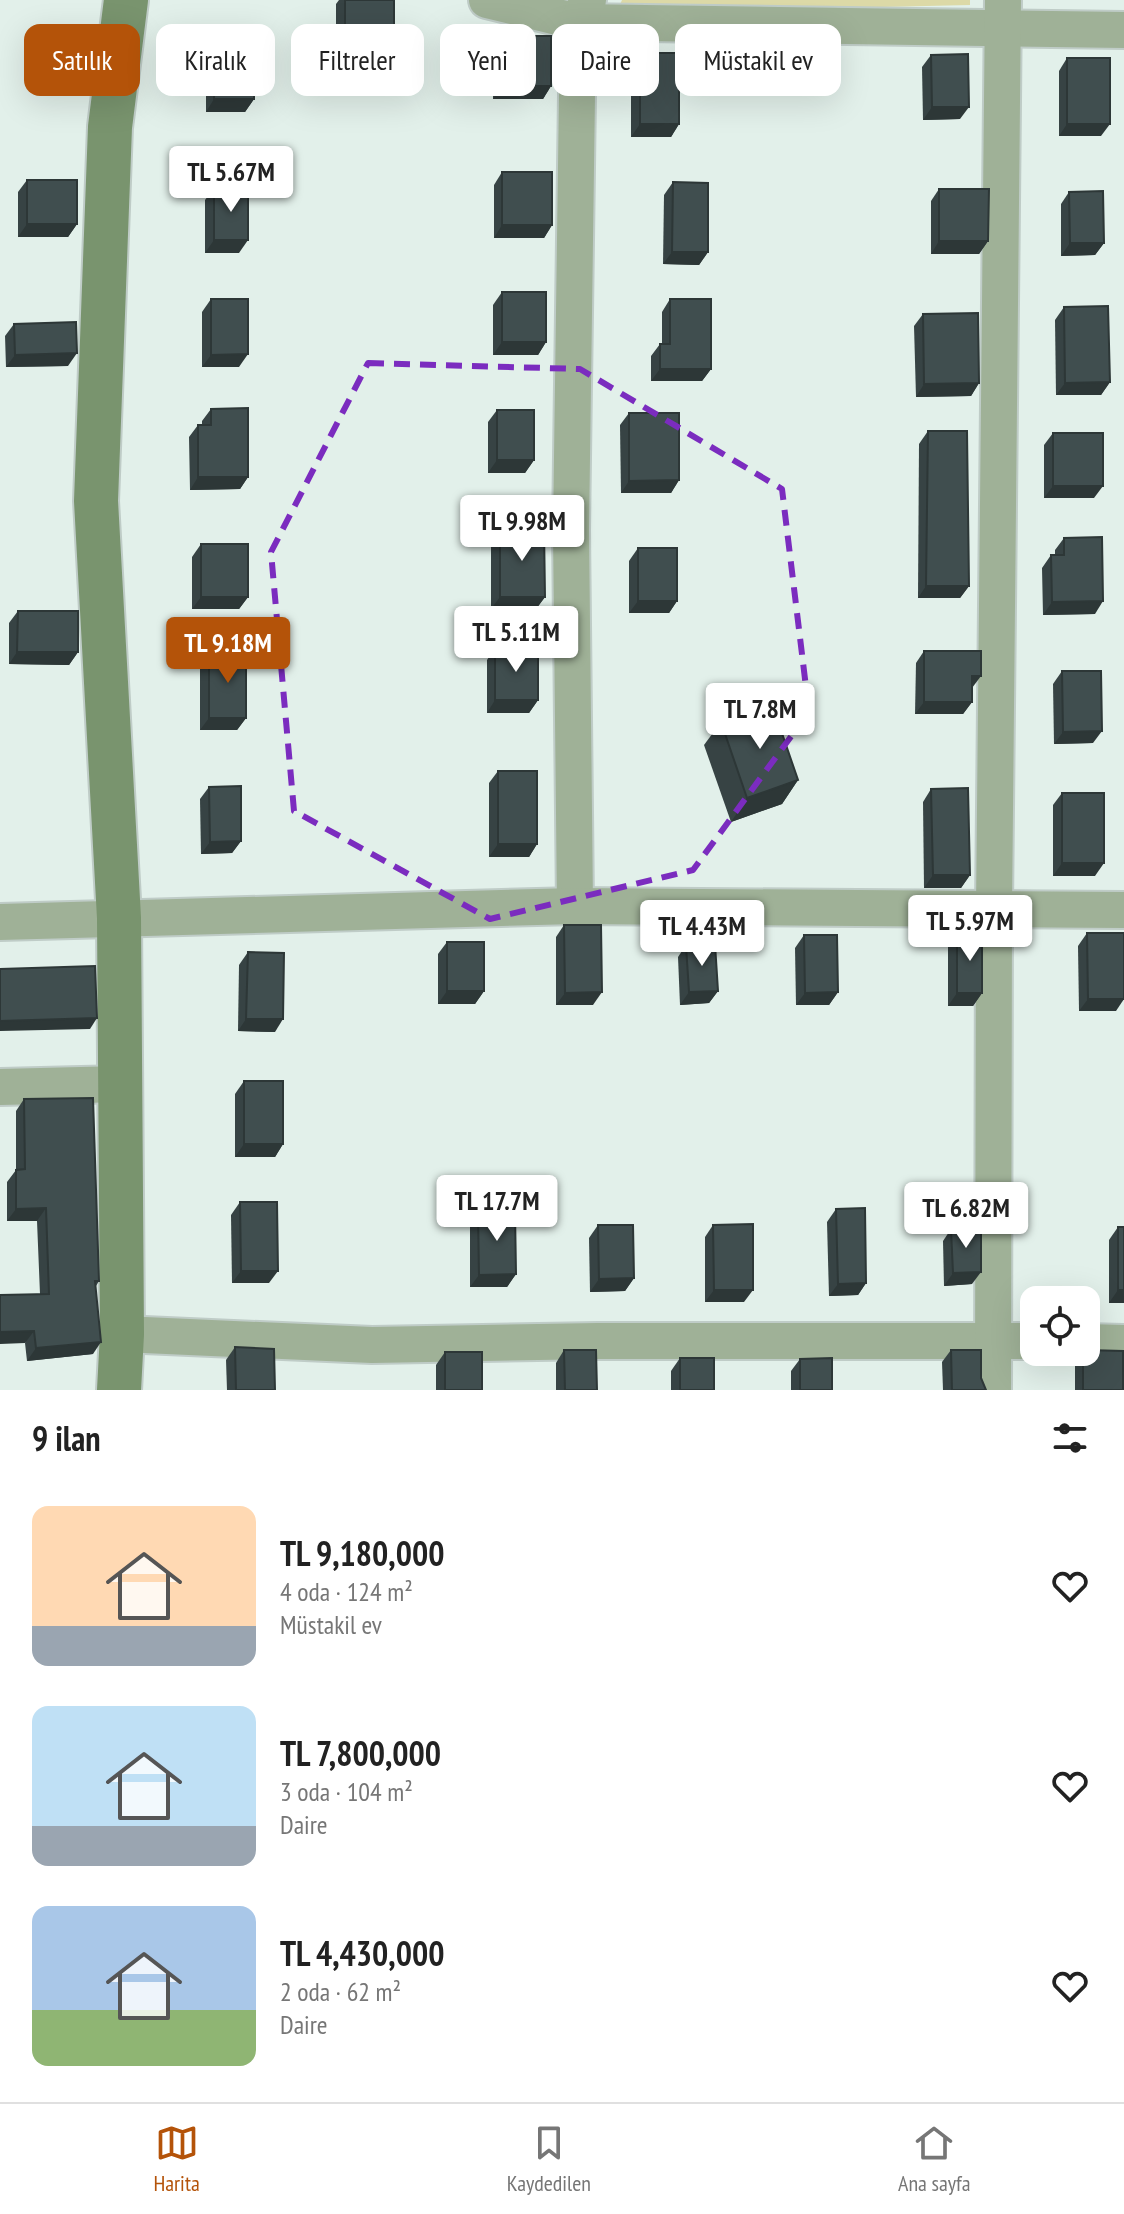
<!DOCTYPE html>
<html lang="tr">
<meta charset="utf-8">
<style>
body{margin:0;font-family:"PT Sans Narrow",sans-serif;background:#f6f6f6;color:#222;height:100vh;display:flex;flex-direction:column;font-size:30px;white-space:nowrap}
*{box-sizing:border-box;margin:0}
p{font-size:26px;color:#767676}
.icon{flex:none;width:44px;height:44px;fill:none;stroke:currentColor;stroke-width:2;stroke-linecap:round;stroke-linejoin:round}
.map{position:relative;height:1390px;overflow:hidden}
.details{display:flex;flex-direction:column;background:#fff;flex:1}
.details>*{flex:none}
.guide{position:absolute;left:24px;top:24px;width:1076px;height:72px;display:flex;gap:16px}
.buttons{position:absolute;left:1020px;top:1286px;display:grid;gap:16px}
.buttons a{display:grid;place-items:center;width:80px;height:80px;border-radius:16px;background:#fff;box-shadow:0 8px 32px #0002;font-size:40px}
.price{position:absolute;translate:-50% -68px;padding:0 18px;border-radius:8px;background:#fff;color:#222;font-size:26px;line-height:52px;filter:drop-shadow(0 2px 4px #0008)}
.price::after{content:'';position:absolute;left:50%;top:48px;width:24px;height:18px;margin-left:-12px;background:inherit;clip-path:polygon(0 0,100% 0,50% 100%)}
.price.selected{background:#b45309;color:#fff}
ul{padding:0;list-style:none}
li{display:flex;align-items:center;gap:24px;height:200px;padding:0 32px}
li span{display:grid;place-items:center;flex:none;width:224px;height:160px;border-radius:16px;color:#555}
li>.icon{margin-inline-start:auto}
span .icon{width:96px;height:96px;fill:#fffc;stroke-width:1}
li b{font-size:34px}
h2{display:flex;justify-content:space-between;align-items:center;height:96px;padding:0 32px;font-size:34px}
.tag{padding:0 28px;border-radius:16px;background:#fff;box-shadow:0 8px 32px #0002;font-size:28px;line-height:72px}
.tag.selected{background:#b45309;color:#fff}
.tab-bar{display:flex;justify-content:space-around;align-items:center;height:112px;border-top:2px solid #e0e0e0;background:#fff;font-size:22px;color:#767676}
.tab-bar a{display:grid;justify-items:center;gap:4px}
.tab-bar .selected{color:#b45309}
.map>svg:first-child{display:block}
</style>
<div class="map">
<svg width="1124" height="1390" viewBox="0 0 1124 1390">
<rect width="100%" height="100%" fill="#e2f0ea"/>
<polygon fill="#dcd9a7" points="622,0 970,0 970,5 616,13"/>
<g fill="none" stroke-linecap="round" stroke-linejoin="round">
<defs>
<g id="street">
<polyline points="487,0 578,22 1124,30"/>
<polyline points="575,906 571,530 578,22 588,0"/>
<polyline points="0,922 575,906 1124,910"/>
<polyline points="0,1087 122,1084"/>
<polyline points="122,1334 372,1345 598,1341 1034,1341"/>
<polyline points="1086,1342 1124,1343"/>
<polyline points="993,1390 994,909 1003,0"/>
</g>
<polyline id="secondary" points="119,1390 122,1334 119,918 96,501 110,127 126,0"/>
</defs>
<use href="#street" stroke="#bfccc7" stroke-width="40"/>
<use href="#secondary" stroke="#bfccc7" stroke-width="48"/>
<use href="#street" stroke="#9fb197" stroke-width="36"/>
<use href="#secondary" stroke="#79946e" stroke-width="44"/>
</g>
<g fill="#374344">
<polygon points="339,0 394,0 394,41 386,54 336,54 336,4"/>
<polygon points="501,36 551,86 543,99 493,99 493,49"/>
<polygon points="214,47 254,99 245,112 206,112 206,59"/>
<polygon points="640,53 679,124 671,137 631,137 631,66"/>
<polygon points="931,55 960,119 923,120 922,67"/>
<polygon points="1067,58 1101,136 1059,136 1059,71"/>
<polygon points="502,172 552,225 544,238 494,238 494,185"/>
<polygon points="27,180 77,224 68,237 18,237 18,192"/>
<polygon points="673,182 708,252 699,265 663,264 664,195"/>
<polygon points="214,188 239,253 205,253 205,200"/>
<polygon points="939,189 988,241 979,254 931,254 931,201"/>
<polygon points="1069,192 1104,243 1095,255 1061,256 1061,204"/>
<polygon points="502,292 546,342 538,355 493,355 493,305"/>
<polygon points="211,299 239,367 202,367 202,312"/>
<polygon points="670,299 711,369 702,381 651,381 651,356 660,344 662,344 662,312"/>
<polygon points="1064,307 1110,382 1101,395 1056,395 1055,320"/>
<polygon points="923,314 979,383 971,396 916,397 914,326"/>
<polygon points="14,324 68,366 6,367 5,336"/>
<polygon points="211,409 248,477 240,489 190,490 189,437 198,425 202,425 202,421"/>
<polygon points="497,410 534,460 525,473 488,473 488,422"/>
<polygon points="629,413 679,480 671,493 621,493 620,425"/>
<polygon points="928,431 969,586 960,598 918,598 919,444"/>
<polygon points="1053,433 1094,498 1044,498 1044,445"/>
<polygon points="500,528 545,597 536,609 491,609 491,541"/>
<polygon points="1064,538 1095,614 1043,615 1042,568 1051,555 1055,555 1055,550"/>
<polygon points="201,544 248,597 239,609 192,609 192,557"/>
<polygon points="638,548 677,601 669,613 629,613 629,561"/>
<polygon points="18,611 78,652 69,665 9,664 9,623"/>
<polygon points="495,648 538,700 529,713 487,713 487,660"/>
<polygon points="924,651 972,688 972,702 963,714 915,714 916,663"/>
<polygon points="209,652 246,718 237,730 200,730 200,665"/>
<polygon points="1062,671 1093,743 1054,744 1053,684"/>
<polygon points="721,722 798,780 782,804 731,822 704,745"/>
<polygon points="498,771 537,844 529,857 489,857 489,783"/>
<polygon points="209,787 241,841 232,853 201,854 200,799"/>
<polygon points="931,789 970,875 961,888 924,888 923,802"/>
<polygon points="1062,793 1095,876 1053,876 1053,805"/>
<polygon points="564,925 593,1005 556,1005 556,937"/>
<polygon points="957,933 982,993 973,1006 948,1006 948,946"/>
<polygon points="1087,933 1116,1011 1079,1011 1078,946"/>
<polygon points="804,935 838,992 829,1005 796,1005 795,948"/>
<polygon points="447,942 484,991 475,1004 438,1004 438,954"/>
<polygon points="686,945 718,991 709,1003 680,1005 678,957"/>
<polygon points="248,952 275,1032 238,1031 239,965"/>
<polygon points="244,1081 283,1144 275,1157 235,1157 235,1094"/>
<polygon points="24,1099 99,1281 96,1286 93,1354 27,1361 25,1343 40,1294 37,1221 7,1221 7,1182 16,1170 16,1111"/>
<polygon points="240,1202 269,1283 232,1283 231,1215"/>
<polygon points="836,1209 866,1283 858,1295 829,1296 827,1222"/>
<polygon points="478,1212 516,1274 507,1287 470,1287 470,1224"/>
<polygon points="598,1225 634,1278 625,1291 590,1292 589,1238"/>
<polygon points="713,1225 744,1302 705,1302 705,1237"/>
<polygon points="1118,1227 1124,1303 1109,1303 1109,1240"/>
<polygon points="951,1229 972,1284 944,1286 943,1241"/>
<polygon points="235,1347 275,1390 227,1390 226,1360"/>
<polygon points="564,1350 597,1390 556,1390 556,1363"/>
<polygon points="951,1350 981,1378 986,1390 943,1390 942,1362"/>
<polygon points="445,1352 482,1390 436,1390 436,1365"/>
<polygon points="1082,1352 1086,1352 1123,1390 1075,1390 1075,1362"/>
<polygon points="680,1358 714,1390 671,1390 671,1371"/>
<polygon points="800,1359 832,1390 791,1390 791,1371"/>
</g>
<g fill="#2d3737">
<polygon points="345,41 394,41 386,54 336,54"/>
<polygon points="501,86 551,86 543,99 493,99"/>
<polygon points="214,99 254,99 245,112 206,112"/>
<polygon points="932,107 969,107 960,119 923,120"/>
<polygon points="640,124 679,124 671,137 631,137"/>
<polygon points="1067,124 1110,124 1101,136 1059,136"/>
<polygon points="27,224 77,224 68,237 18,237"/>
<polygon points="502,225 552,225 544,238 494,238"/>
<polygon points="214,240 248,240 239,253 205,253"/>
<polygon points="939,241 988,241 979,254 931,254"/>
<polygon points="1070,243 1104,243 1095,255 1061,256"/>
<polygon points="672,252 708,252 699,265 663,264"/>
<polygon points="502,342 546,342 538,355 493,355"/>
<polygon points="77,353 68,366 6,367 15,355"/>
<polygon points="248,354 239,367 202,367 211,355"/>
<polygon points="660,369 711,369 702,381 651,381"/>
<polygon points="1110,382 1101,395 1056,395 1065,383"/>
<polygon points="979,383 971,396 916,397 924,384"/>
<polygon points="497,460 534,460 525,473 488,473"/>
<polygon points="198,477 248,477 240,489 190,490"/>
<polygon points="679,480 671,493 621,493 629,481"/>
<polygon points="1053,486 1103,486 1094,498 1044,498"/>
<polygon points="926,586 969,586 960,598 918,598"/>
<polygon points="201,597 248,597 239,609 192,609"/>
<polygon points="500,597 545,597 536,609 491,609"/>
<polygon points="638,601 677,601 669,613 629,613"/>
<polygon points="1103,601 1095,614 1043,615 1052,602"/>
<polygon points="17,652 78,652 69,665 9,664"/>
<polygon points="972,676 981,676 972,688"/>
<polygon points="495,700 538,700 529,713 487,713"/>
<polygon points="924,702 972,702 963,714 915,714"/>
<polygon points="209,718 246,718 237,730 200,730"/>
<polygon points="1102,731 1093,743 1054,744 1063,732"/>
<polygon points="798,780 782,804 731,822 747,798"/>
<polygon points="241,841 232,853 201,854 210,842"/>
<polygon points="498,844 537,844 529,857 489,857"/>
<polygon points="1062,863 1104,863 1095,876 1053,876"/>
<polygon points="933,875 970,875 961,888 924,888"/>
<polygon points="447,991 484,991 475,1004 438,1004"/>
<polygon points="718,991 709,1003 680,1005 689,992"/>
<polygon points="602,992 593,1005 556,1005 565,993"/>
<polygon points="838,992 829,1005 796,1005 805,993"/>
<polygon points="957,993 982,993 973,1006 948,1006"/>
<polygon points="1088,999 1124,999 1116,1011 1079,1011"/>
<polygon points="97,1018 90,1029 0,1031 0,1021"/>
<polygon points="246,1019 283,1019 275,1032 238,1031"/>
<polygon points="244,1144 283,1144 275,1157 235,1157"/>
<polygon points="46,1208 37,1221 7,1221 16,1209"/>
<polygon points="241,1271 278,1271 269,1283 232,1283"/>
<polygon points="981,1272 972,1284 944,1286 953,1273"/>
<polygon points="516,1274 507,1287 470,1287 479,1275"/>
<polygon points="634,1278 625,1291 590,1292 599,1279"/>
<polygon points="866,1283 858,1295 829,1296 838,1284"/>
<polygon points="714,1290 753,1290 744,1302 705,1302"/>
<polygon points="1118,1290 1124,1290 1124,1303 1109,1303"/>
<polygon points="34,1331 25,1343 0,1344 0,1332"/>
<polygon points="101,1342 93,1354 27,1361 36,1348"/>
</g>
<g fill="#404e4f" stroke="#2d3737" stroke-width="2">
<rect x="345" y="0" width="49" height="41"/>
<rect x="501" y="36" width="50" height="50"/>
<rect x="214" y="47" width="40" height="52"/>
<rect x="640" y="53" width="39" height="71"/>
<polygon points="968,54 969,107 932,107 931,55"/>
<rect x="1067" y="58" width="43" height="66"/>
<rect x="502" y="172" width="50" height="53"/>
<rect x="27" y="180" width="50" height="44"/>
<polygon points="673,182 708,183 708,252 672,252"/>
<rect x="214" y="188" width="34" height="52"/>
<polygon points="939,189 989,189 988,241 939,241"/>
<polygon points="1103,191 1104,243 1070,243 1069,192"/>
<rect x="502" y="292" width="44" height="50"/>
<polygon points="211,299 248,299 248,354 211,355"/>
<polygon points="670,299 711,299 711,369 660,369 660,344 670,344"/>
<polygon points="1108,306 1110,382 1065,383 1064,307"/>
<polygon points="978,313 979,383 924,384 923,314"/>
<polygon points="76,322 77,353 15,355 14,324"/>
<polygon points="248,408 248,477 198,477 198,425 211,425 211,409"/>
<rect x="497" y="410" width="37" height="50"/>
<polygon points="629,413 679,413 679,480 629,481"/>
<polygon points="928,431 967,431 969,586 926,586"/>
<rect x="1053" y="433" width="50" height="53"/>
<polygon points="500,528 544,528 545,597 500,597"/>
<polygon points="1102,537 1103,601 1052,602 1051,555 1064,555 1064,538"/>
<rect x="201" y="544" width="47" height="53"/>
<rect x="638" y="548" width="39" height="53"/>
<polygon points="18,611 78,611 78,652 17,652"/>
<rect x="495" y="648" width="43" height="52"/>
<polygon points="924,651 981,651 981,676 972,676 972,702 924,702"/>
<rect x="209" y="652" width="37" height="66"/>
<polygon points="1062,671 1101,671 1102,731 1063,732"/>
<polygon points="772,704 798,780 747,798 721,722"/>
<rect x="498" y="771" width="39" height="73"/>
<polygon points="241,786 241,841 210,842 209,787"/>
<polygon points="968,788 970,875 933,875 931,789"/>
<rect x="1062" y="793" width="42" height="70"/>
<polygon points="564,925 601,925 602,992 565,993"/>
<rect x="957" y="933" width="25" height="60"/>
<polygon points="1087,933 1124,933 1124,999 1088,999"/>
<polygon points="804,935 837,935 838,992 805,993"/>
<rect x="447" y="942" width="37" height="49"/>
<polygon points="715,944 718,991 689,992 686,945"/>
<polygon points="248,952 284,953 283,1019 246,1019"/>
<polygon points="95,966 97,1018 0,1021 0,969"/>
<rect x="244" y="1081" width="39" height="63"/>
<polygon points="93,1098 99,1281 95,1281 101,1342 36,1348 34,1331 0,1332 0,1295 49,1294 46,1208 16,1209 16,1170 25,1169 24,1099"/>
<polygon points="240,1202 277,1202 278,1271 241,1271"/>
<polygon points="865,1208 866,1283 838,1284 836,1209"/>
<polygon points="515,1211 516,1274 479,1275 478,1212"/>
<polygon points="753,1224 753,1290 714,1290 713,1225"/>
<polygon points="598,1225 633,1225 634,1278 599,1279"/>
<rect x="1118" y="1227" width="6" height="63"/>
<polygon points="981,1228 981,1272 953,1273 951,1229"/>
<polygon points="235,1347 274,1349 275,1390 236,1390"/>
<polygon points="564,1350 596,1350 597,1390 565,1390"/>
<polygon points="951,1350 981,1350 981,1378 986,1390 952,1390"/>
<polygon points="1086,1350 1123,1351 1123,1390 1083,1390 1083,1352 1086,1352"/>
<rect x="445" y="1352" width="37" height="38"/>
<rect x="680" y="1358" width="34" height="32"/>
<polygon points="832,1358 832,1390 800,1390 800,1359"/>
</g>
<path fill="none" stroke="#7b2cbf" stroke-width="6" stroke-dasharray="16 10" stroke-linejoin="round" d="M368,363L580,369L782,489L809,712L693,870L490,919L294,811L271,552Z"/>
</svg>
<div class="buttons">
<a><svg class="icon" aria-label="locate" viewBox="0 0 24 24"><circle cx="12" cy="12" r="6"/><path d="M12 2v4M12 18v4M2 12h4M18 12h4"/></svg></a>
</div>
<b class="price" style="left:231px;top:214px">TL 5.67M</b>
<b class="price" style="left:522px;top:563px">TL 9.98M</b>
<b class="price" style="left:516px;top:674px">TL 5.11M</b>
<b class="price selected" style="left:228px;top:685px">TL 9.18M</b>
<b class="price" style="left:760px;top:751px">TL 7.8M</b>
<b class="price" style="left:970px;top:963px">TL 5.97M</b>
<b class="price" style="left:702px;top:968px">TL 4.43M</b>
<b class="price" style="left:497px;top:1243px">TL 17.7M</b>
<b class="price" style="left:966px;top:1250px">TL 6.82M</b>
<div class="guide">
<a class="tag selected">Satılık</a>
<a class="tag">Kiralık</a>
<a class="tag">Filtreler</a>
<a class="tag">Yeni</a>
<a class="tag">Daire</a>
<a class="tag">Müstakil ev</a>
</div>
</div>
<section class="details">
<h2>9 ilan<svg class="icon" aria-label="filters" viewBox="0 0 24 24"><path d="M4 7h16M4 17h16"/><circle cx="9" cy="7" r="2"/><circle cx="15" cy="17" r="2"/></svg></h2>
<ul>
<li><span style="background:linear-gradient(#ffd9b3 75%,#9aa5b1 0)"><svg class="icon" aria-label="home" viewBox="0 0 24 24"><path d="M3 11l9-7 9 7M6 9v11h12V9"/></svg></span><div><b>TL 9,180,000</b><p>4 oda · 124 m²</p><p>Müstakil ev</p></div><svg class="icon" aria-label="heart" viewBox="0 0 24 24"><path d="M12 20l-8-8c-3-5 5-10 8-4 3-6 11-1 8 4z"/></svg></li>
<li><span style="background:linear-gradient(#bfe0f5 75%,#9aa5b1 0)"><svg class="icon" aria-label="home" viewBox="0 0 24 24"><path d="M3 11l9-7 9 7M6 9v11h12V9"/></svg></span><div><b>TL 7,800,000</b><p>3 oda · 104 m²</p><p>Daire</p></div><svg class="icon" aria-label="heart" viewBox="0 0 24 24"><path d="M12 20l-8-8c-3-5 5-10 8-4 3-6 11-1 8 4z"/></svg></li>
<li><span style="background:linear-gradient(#a9c7e8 65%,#8fb573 0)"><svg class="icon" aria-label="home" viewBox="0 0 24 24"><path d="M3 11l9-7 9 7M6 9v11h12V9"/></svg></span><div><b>TL 4,430,000</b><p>2 oda · 62 m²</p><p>Daire</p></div><svg class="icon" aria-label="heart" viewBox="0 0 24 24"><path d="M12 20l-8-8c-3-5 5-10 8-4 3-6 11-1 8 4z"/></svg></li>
</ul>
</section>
<nav class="tab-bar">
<a class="selected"><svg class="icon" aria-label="map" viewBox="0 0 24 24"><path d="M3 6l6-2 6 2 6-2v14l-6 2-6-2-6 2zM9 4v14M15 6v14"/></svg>Harita</a>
<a><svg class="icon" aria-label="saved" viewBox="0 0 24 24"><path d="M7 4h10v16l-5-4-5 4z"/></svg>Kaydedilen</a>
<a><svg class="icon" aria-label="home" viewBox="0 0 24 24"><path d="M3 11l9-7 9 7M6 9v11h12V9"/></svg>Ana sayfa</a>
</nav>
